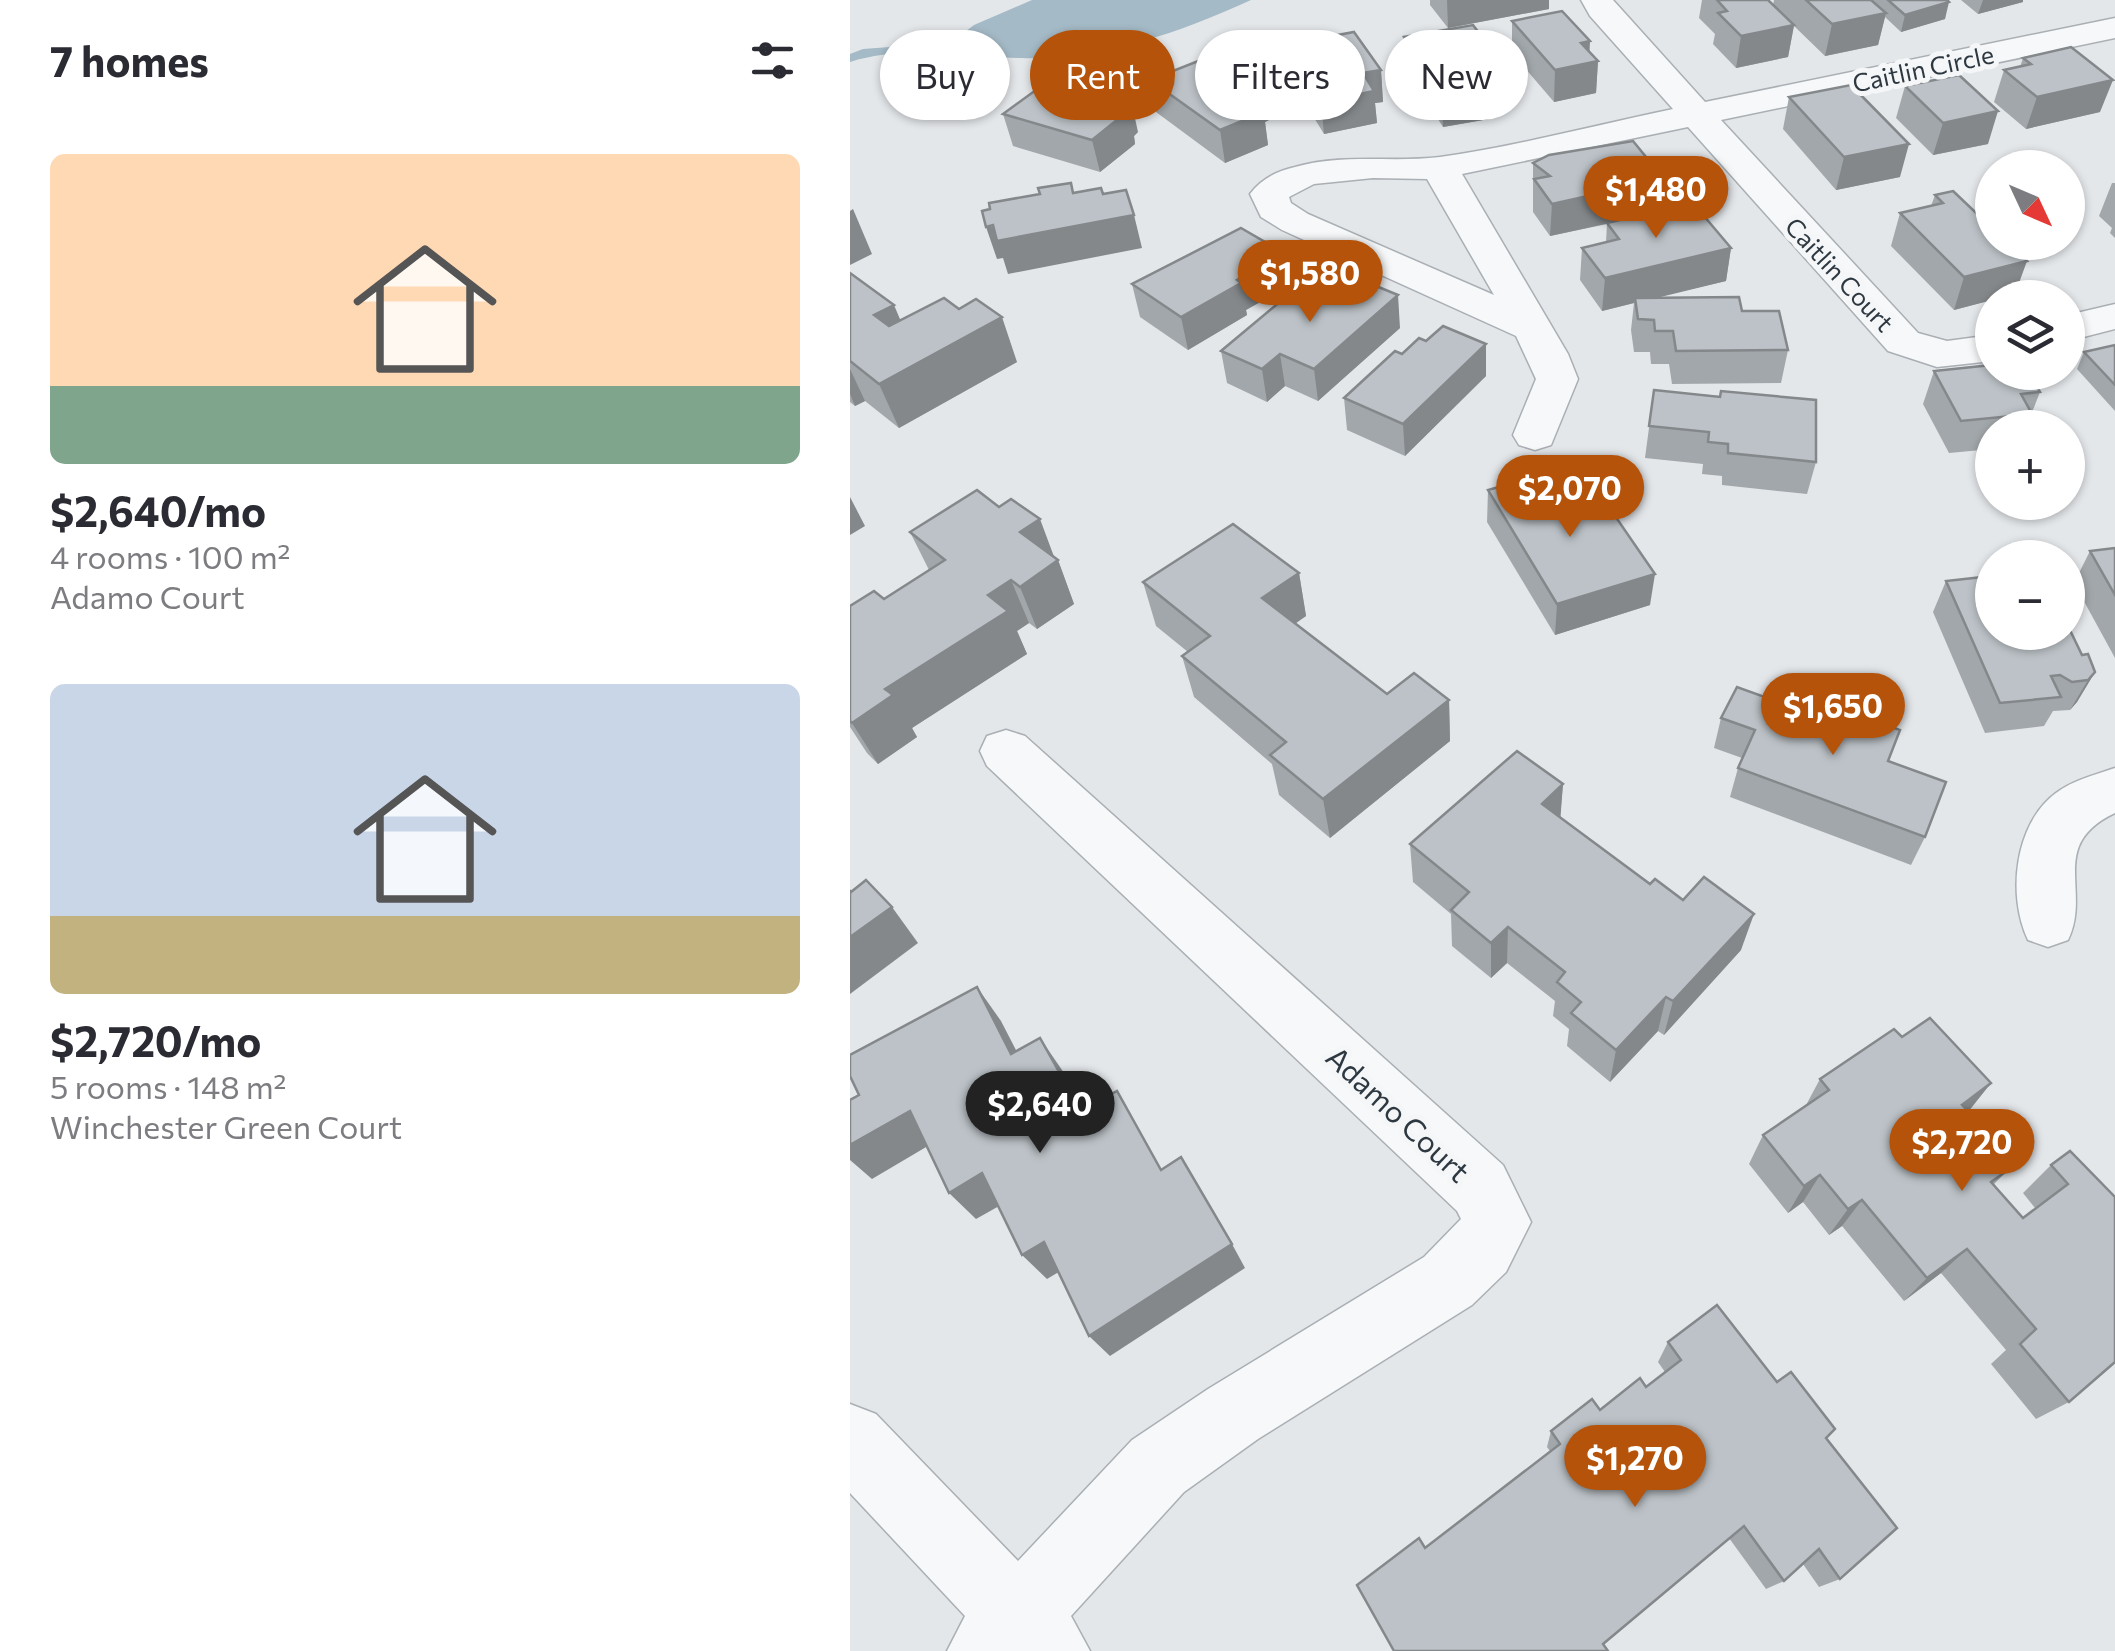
<!DOCTYPE html>
<meta charset="utf-8">
<style>
body{margin:0;font-family:Commissioner,sans-serif;background:#f2f2f3;color:#2b2b33;height:100vh;display:flex;flex-direction:column;font-size:38px;white-space:nowrap}
*{box-sizing:border-box;margin:0}
p{font-size:32px;color:#7c7c81}
.icon{flex:none;width:55px;height:55px;fill:none;stroke:currentColor;stroke-width:2;stroke-linecap:round;stroke-linejoin:round}
.map{position:relative;flex:1;overflow:hidden}
.side{display:flex;flex-direction:column;background:#fff;width:850px}
.side>*{flex:none}
.banner{position:absolute;left:30px;top:30px;width:950px;height:90px;display:flex;gap:20px}
.needle{width:65px;rotate:134deg}
.controls{position:absolute;left:1125px;top:150px;display:grid;gap:20px}
.controls a{display:grid;place-items:center;width:110px;height:110px;border-radius:50%;background:#fff;box-shadow:0 2px 8px #0004;font-size:50px}
.price{position:absolute;translate:-50% -85px;padding:0 22px;border-radius:35px;background:#b45309;color:#fff;font-size:32px;line-height:65px;filter:drop-shadow(0 2px 5px #0008)}
.price::after{content:'';position:absolute;left:50%;top:60px;width:30px;height:22px;margin-left:-15px;background:inherit;clip-path:polygon(0 0,100% 0,50% 100%)}
.price.selected{background:#222;color:#fff}
ul{padding:0;list-style:none}
li{display:grid;align-content:center;gap:20px;height:530px;padding:0 50px}
li span{display:grid;place-items:center;height:310px;border-radius:15px;color:#555}
li>.icon{margin-inline-start:auto}
span .icon{width:180px;height:180px;fill:#fffc;stroke-width:1}
li b{font-size:42px}
h2{display:flex;justify-content:space-between;align-items:center;height:120px;padding:0 50px;font-size:42px}
.tag{padding:0 35px;border-radius:45px;background:#fff;box-shadow:0 2px 8px #0004;font-size:35px;line-height:90px}
.tag.selected{background:#b45309;color:#fff}
main{display:flex;flex:1;min-height:0}
.map>svg:first-child{display:block}
</style>
<main>
<section class="side">
<h2>7 homes<svg class="icon" aria-label="filters" viewBox="0 0 24 24"><path d="M4 7h16M4 17h16"/><circle cx="9" cy="7" r="2"/><circle cx="15" cy="17" r="2"/></svg></h2>
<ul>
<li><span style="background:linear-gradient(#ffd9b3 75%,#7fa58c 0)"><svg class="icon" aria-label="home" viewBox="0 0 24 24"><path d="M3 11l9-7 9 7M6 9v11h12V9"/></svg></span><div><b>$2,640/mo</b><p>4 rooms · 100 m²</p><p>Adamo Court</p></div></li>
<li><span style="background:linear-gradient(#c9d6e8 75%,#c2b280 0)"><svg class="icon" aria-label="home" viewBox="0 0 24 24"><path d="M3 11l9-7 9 7M6 9v11h12V9"/></svg></span><div><b>$2,720/mo</b><p>5 rooms · 148 m²</p><p>Winchester Green Court</p></div></li>
</ul>
</section>
<div class="map">
<svg width="1265" height="1651" viewBox="0 0 1265 1651">
<rect width="100%" height="100%" fill="#e4e7ea"/>
<path fill="#a4bac6" d="M182,0H401C305,44 213,71 108,52L107,38L124,25Z"/>
<g fill="none" stroke-linecap="round" stroke-linejoin="round">
<path fill="#a4bac6" fill-rule="evenodd" d="M130,34L134,35V41C90,55 43,48 0,62V54L13,49L107,42Z"/>
<defs>
<g id="minor">
<path d="M731,0H763L855,102L1265,18V38L871,120L1068,333L1097,341L1142,335V361L1087,367L1038,351L838,127L612,174L718,354L728,379L701,445L685,450L669,445L663,435L686,379L666,336L432,230L411,217L400,194C411,179 427,171 445,167C494,153 541,163 590,157C668,146 746,125 823,109L740,16ZM523,178L577,179L644,295L458,214L441,203L439,197L464,184Z"/>
<polygon points="1265,304 1265,329 1218,341 1218,315"/>
<polygon points="156,730 175,736 653,1165 681,1222 656,1272 622,1305 408,1439 334,1492 221,1616 240,1651 97,1651 115,1616 0,1493 0,1404 26,1414 168,1561 282,1440 358,1389 574,1257 611,1219 607,1211 137,766 130,751 137,736"/>
<path d="M1265,768V813C1197,845 1242,891 1218,940L1198,947L1178,940C1157,896 1164,824 1206,793C1223,780 1245,775 1265,768Z"/>
</g>
</defs>
<use href="#minor" stroke="#aaafb4" stroke-width="3"/>
<use href="#minor" fill="#f6f8f9" fill-rule="evenodd"/>
</g>
<g fill="#a2a7ab">
<polygon points="580,0 699,0 699,9 598,28 580,5"/>
<polygon points="852,0 918,0 923,5 924,0 1097,0 1095,19 1051,32 1035,17 1028,45 975,56 944,26 938,57 886,68 863,44 865,34 849,18"/>
<polygon points="1111,0 1173,0 1173,2 1128,14"/>
<polygon points="662,21 739,52 748,61 746,93 704,102 662,53"/>
<polygon points="554,37 653,65 652,97 639,100 639,119 593,127 556,69"/>
<polygon points="435,45 531,70 533,102 525,103 527,123 474,134 439,77"/>
<polygon points="1173,58 1250,112 1176,129 1144,102 1154,70 1170,67"/>
<polygon points="300,80 415,88 419,120 415,122 418,145 375,163 306,112"/>
<polygon points="1055,86 1138,144 1083,155 1046,118"/>
<polygon points="939,97 1050,177 986,190 933,129"/>
<polygon points="153,114 288,132 284,136 285,144 250,172 163,146"/>
<polygon points="683,163 810,211 881,248 876,281 807,297 892,311 938,350 931,383 822,384 819,364 801,364 800,352 784,352 781,330 784,303 752,311 730,280 732,248 756,242 757,224 700,236 683,212"/>
<polygon points="1262,183 1265,183 1265,238 1260,233 1262,228 1249,216"/>
<polygon points="1103,191 1165,294 1142,298 1142,300 1104,310 1041,246 1050,213 1081,206 1085,195"/>
<polygon points="0,273 50,321 167,362 49,428 15,401 5,406 0,402"/>
<polygon points="282,284 438,286 396,310 397,315 338,350 290,317"/>
<polygon points="550,328 468,401 435,386 417,402 377,383 371,351"/>
<polygon points="576,341 636,344 636,376 555,456 497,430 494,398 552,354"/>
<polygon points="1265,345 1265,411 1227,369 1234,352"/>
<polygon points="1084,371 1162,379 1190,392 1176,428 1142,428 1142,449 1099,453 1073,404"/>
<polygon points="804,390 870,396 871,391 966,462 957,494 872,485 872,476 852,474 853,464 795,458"/>
<polygon points="638,490 718,508 800,605 705,635 637,522"/>
<polygon points="60,532 204,557 208,560 224,604 187,629 179,623 167,631 177,654 62,728 67,737 28,764 17,753 0,727 0,606 34,599 79,570"/>
<polygon points="1265,548 1265,658 1224,583 1240,551"/>
<polygon points="449,573 456,616 445,623 537,694 599,700 600,741 480,838 429,795 422,764 344,697 332,656 338,652 306,626 293,582"/>
<polygon points="1096,581 1232,655 1245,672 1227,702 1220,710 1203,711 1194,726 1135,733 1083,612"/>
<polygon points="871,718 1038,761 1075,837 1061,865 880,797 888,768 892,758 864,748"/>
<polygon points="713,784 710,818 891,950 814,1035 808,1031 760,1082 717,1046 719,1029 703,1016 705,1001 657,963 641,978 602,946 601,914 563,882 560,844"/>
<polygon points="1052,1037 1141,1083 1119,1111 1126,1119 1120,1127 1158,1170 1143,1185 1173,1218 1185,1208 1173,1193 1201,1165 1220,1151 1219,1402 1186,1419 1141,1364 1156,1350 1091,1273 1054,1301 992,1226 979,1235 953,1202 938,1213 899,1164 913,1135 955,1107 970,1079"/>
<polygon points="818,1342 927,1382 976,1438 990,1579 969,1587 953,1564 934,1581 916,1589 879,1538 575,1548 700,1451 697,1447 701,1431 750,1410 796,1387 815,1372 808,1362"/>
</g>
<g fill="#84888b">
<polygon points="597,0 699,0 699,9 598,28"/>
<polygon points="1133,0 1173,0 1173,2 1128,14"/>
<polygon points="1099,2 1095,19 1051,32 1055,15"/>
<polygon points="1036,13 1028,45 975,56 982,24"/>
<polygon points="944,25 938,57 886,68 891,36"/>
<polygon points="740,41 739,63 748,61 746,93 704,102 705,70 731,43"/>
<polygon points="653,65 652,97 639,100 639,119 593,127 592,95 627,70"/>
<polygon points="531,70 533,102 525,103 527,123 474,134 471,102 513,73"/>
<polygon points="1263,80 1250,112 1176,129 1187,97"/>
<polygon points="415,88 419,120 415,122 418,145 375,163 370,130 392,97"/>
<polygon points="281,100 288,132 284,136 285,144 250,172 242,140 270,109"/>
<polygon points="1148,111 1138,144 1083,155 1093,123"/>
<polygon points="1059,144 1050,177 986,190 994,157"/>
<polygon points="814,179 810,212 700,236 702,204"/>
<polygon points="3,209 22,254 0,265 0,211"/>
<polygon points="284,215 292,248 158,274 153,258 147,259 136,227"/>
<polygon points="881,248 876,281 786,303 785,298 784,303 752,311 755,278"/>
<polygon points="434,253 438,286 396,310 397,315 338,350 331,317 387,280"/>
<polygon points="1177,261 1165,294 1151,298 1142,298 1142,300 1104,310 1114,277"/>
<polygon points="548,295 550,328 468,401 464,369"/>
<polygon points="44,305 63,350 24,315"/>
<polygon points="152,317 167,362 49,428 29,384"/>
<polygon points="636,344 636,376 555,456 553,424"/>
<polygon points="430,354 435,386 417,402 412,369"/>
<polygon points="0,369 15,401 5,406 0,394"/>
<polygon points="0,497 15,526 0,535"/>
<polygon points="190,519 206,562 208,560 224,604 187,629 170,587 170,532"/>
<polygon points="449,573 456,616 421,641 412,598"/>
<polygon points="805,574 800,605 705,635 707,604"/>
<polygon points="161,580 179,623 167,631 177,654 62,728 67,737 28,764 2,723 35,689 138,595"/>
<polygon points="1245,672 1227,702 1220,710 1238,680"/>
<polygon points="599,700 600,741 480,838 473,799"/>
<polygon points="713,784 710,823 692,804"/>
<polygon points="42,907 68,943 0,994 0,937"/>
<polygon points="904,914 891,950 814,1035 823,1001"/>
<polygon points="658,927 657,963 641,978 641,943"/>
<polygon points="127,987 151,1021 184,1085 161,1054"/>
<polygon points="816,997 808,1031 760,1082 766,1050"/>
<polygon points="190,1038 212,1070 251,1141 231,1111"/>
<polygon points="1141,1083 1116,1114 1112,1105"/>
<polygon points="60,1111 88,1140 22,1179 0,1160 0,1145"/>
<polygon points="132,1173 158,1201 126,1219 99,1193"/>
<polygon points="970,1175 953,1202 938,1213 954,1186"/>
<polygon points="1012,1200 992,1226 979,1235 998,1209"/>
<polygon points="194,1242 217,1267 197,1279 172,1255"/>
<polygon points="382,1244 395,1268 260,1356 239,1336"/>
<polygon points="1117,1249 1091,1273 1054,1301 1077,1278"/>
</g>
<g fill="#bcc2c7" stroke="#84888b" stroke-width="2.5">
<polygon points="867,0 918,0 944,25 891,36 868,13 877,11"/>
<polygon points="956,0 1021,0 1036,13 982,24"/>
<polygon points="1038,0 1097,0 1099,2 1055,15"/>
<polygon points="712,11 740,41 731,43 748,61 705,70 662,21"/>
<polygon points="623,25 653,65 627,70 639,86 592,95 554,37"/>
<polygon points="504,32 531,70 513,73 524,91 471,102 435,45"/>
<polygon points="1221,47 1263,80 1187,97 1154,70 1181,64 1173,58"/>
<polygon points="366,54 415,88 392,97 414,112 370,130 300,80"/>
<polygon points="1109,75 1148,111 1093,123 1055,86"/>
<polygon points="228,85 281,100 270,109 278,111 242,140 153,114 190,87 216,94"/>
<polygon points="1001,85 1059,144 994,157 939,97"/>
<polygon points="783,141 814,179 702,204 684,179 700,176 683,163 699,155"/>
<polygon points="221,183 223,193 251,188 253,194 276,190 284,215 147,241 143,225 136,227 132,211 140,209 139,203 190,194 188,188"/>
<polygon points="1103,191 1142,228 1142,242 1158,242 1177,261 1114,277 1050,213 1093,203 1085,195"/>
<polygon points="843,203 881,248 755,278 732,248 769,239 757,223"/>
<polygon points="391,228 434,253 387,280 391,283 331,317 282,284"/>
<polygon points="0,273 44,305 24,315 39,326 94,298 109,309 126,299 152,317 29,384 0,361"/>
<polygon points="504,277 548,295 464,369 430,354 412,369 371,351 450,285 480,298"/>
<polygon points="889,297 892,311 929,311 938,350 826,351 823,331 805,331 804,320 788,319 785,298"/>
<polygon points="593,326 636,344 553,424 494,398 545,351 552,354 569,338 576,341"/>
<polygon points="1265,345 1265,385 1234,352"/>
<polygon points="1142,365 1142,372 1159,372 1162,379 1181,377 1190,392 1171,394 1182,414 1111,421 1084,371"/>
<polygon points="804,390 870,397 871,391 966,400 966,462 878,453 878,444 858,442 859,432 799,426"/>
<polygon points="695,474 718,508 752,497 805,574 707,604 638,490"/>
<polygon points="127,490 149,507 161,499 190,519 170,532 208,560 170,587 161,580 138,595 158,611 35,689 43,695 2,723 0,721 0,606 24,591 34,599 95,560 60,532"/>
<polygon points="383,524 449,573 412,598 537,694 564,673 599,700 473,799 420,755 436,742 332,656 360,636 293,582"/>
<polygon points="1265,548 1265,595 1240,551"/>
<polygon points="1142,576 1142,632 1218,632 1218,626 1232,655 1238,654 1245,672 1238,680 1222,682 1210,675 1201,676 1211,697 1150,703 1096,581"/>
<polygon points="926,686 1050,730 1038,761 1096,782 1075,837 888,768 905,730 871,718 887,687 920,699"/>
<polygon points="667,751 713,784 692,804 800,884 805,879 833,900 854,877 904,914 823,1001 816,997 766,1050 721,1013 731,1002 707,982 715,972 658,927 641,943 601,910 619,892 560,844"/>
<polygon points="16,880 42,907 0,937 0,891 1,892"/>
<polygon points="127,987 161,1054 190,1038 231,1111 267,1091 311,1170 331,1157 382,1244 239,1336 194,1242 172,1255 132,1173 99,1193 60,1111 0,1145 0,1100 9,1095 0,1076 0,1055"/>
<polygon points="1080,1018 1141,1083 1112,1105 1126,1119 1119,1126 1158,1170 1141,1182 1173,1218 1218,1184 1201,1165 1220,1151 1265,1197 1265,1362 1219,1402 1170,1344 1186,1329 1117,1249 1077,1278 1012,1200 998,1209 970,1175 954,1186 913,1135 979,1090 970,1079 1044,1029 1052,1037"/>
<polygon points="867,1305 927,1382 941,1372 985,1429 976,1438 1047,1528 990,1579 969,1549 934,1581 894,1526 753,1644 758,1651 544,1651 507,1585 569,1538 575,1548 710,1444 701,1431 742,1399 750,1410 790,1378 796,1387 831,1360 818,1342"/>
</g>
<g text-anchor="middle" dominant-baseline="central" stroke-width="10" stroke-linejoin="round" paint-order="stroke">
<g font-size="25" fill="#2e3841" stroke="#f4f6f8">
<text transform="translate(1073 68) rotate(-12)">Caitlin Circle</text>
<text transform="translate(990 274) rotate(47)">Caitlin Court</text>
</g>
<g font-size="30" fill="#2e3841" stroke="#f4f6f8">
<text transform="translate(549 1113) rotate(43)">Adamo Court</text>
</g>
</g>
</svg>
<div class="controls">
<a><svg class="needle" viewBox="-14 -14 28 28"><path d="M0-13l5 13h-10z" fill="#e53935"/><path d="M0 13l5-13h-10z" fill="#7c7c81"/></svg></a>
<a><svg class="icon" aria-label="layers" viewBox="0 0 24 24"><path d="M12 4l9 5-9 5-9-5zM3 14l9 5 9-5"/></svg></a>
<a>+</a>
<a>−</a>
</div>
<b class="price" style="left:806px;top:241px">$1,480</b>
<b class="price" style="left:460px;top:325px">$1,580</b>
<b class="price" style="left:720px;top:540px">$2,070</b>
<b class="price" style="left:983px;top:758px">$1,650</b>
<b class="price selected" style="left:190px;top:1156px">$2,640</b>
<b class="price" style="left:1112px;top:1194px">$2,720</b>
<b class="price" style="left:785px;top:1510px">$1,270</b>
<div class="banner">
<a class="tag">Buy</a>
<a class="tag selected">Rent</a>
<a class="tag">Filters</a>
<a class="tag">New</a>
</div>
</div>
</main>
